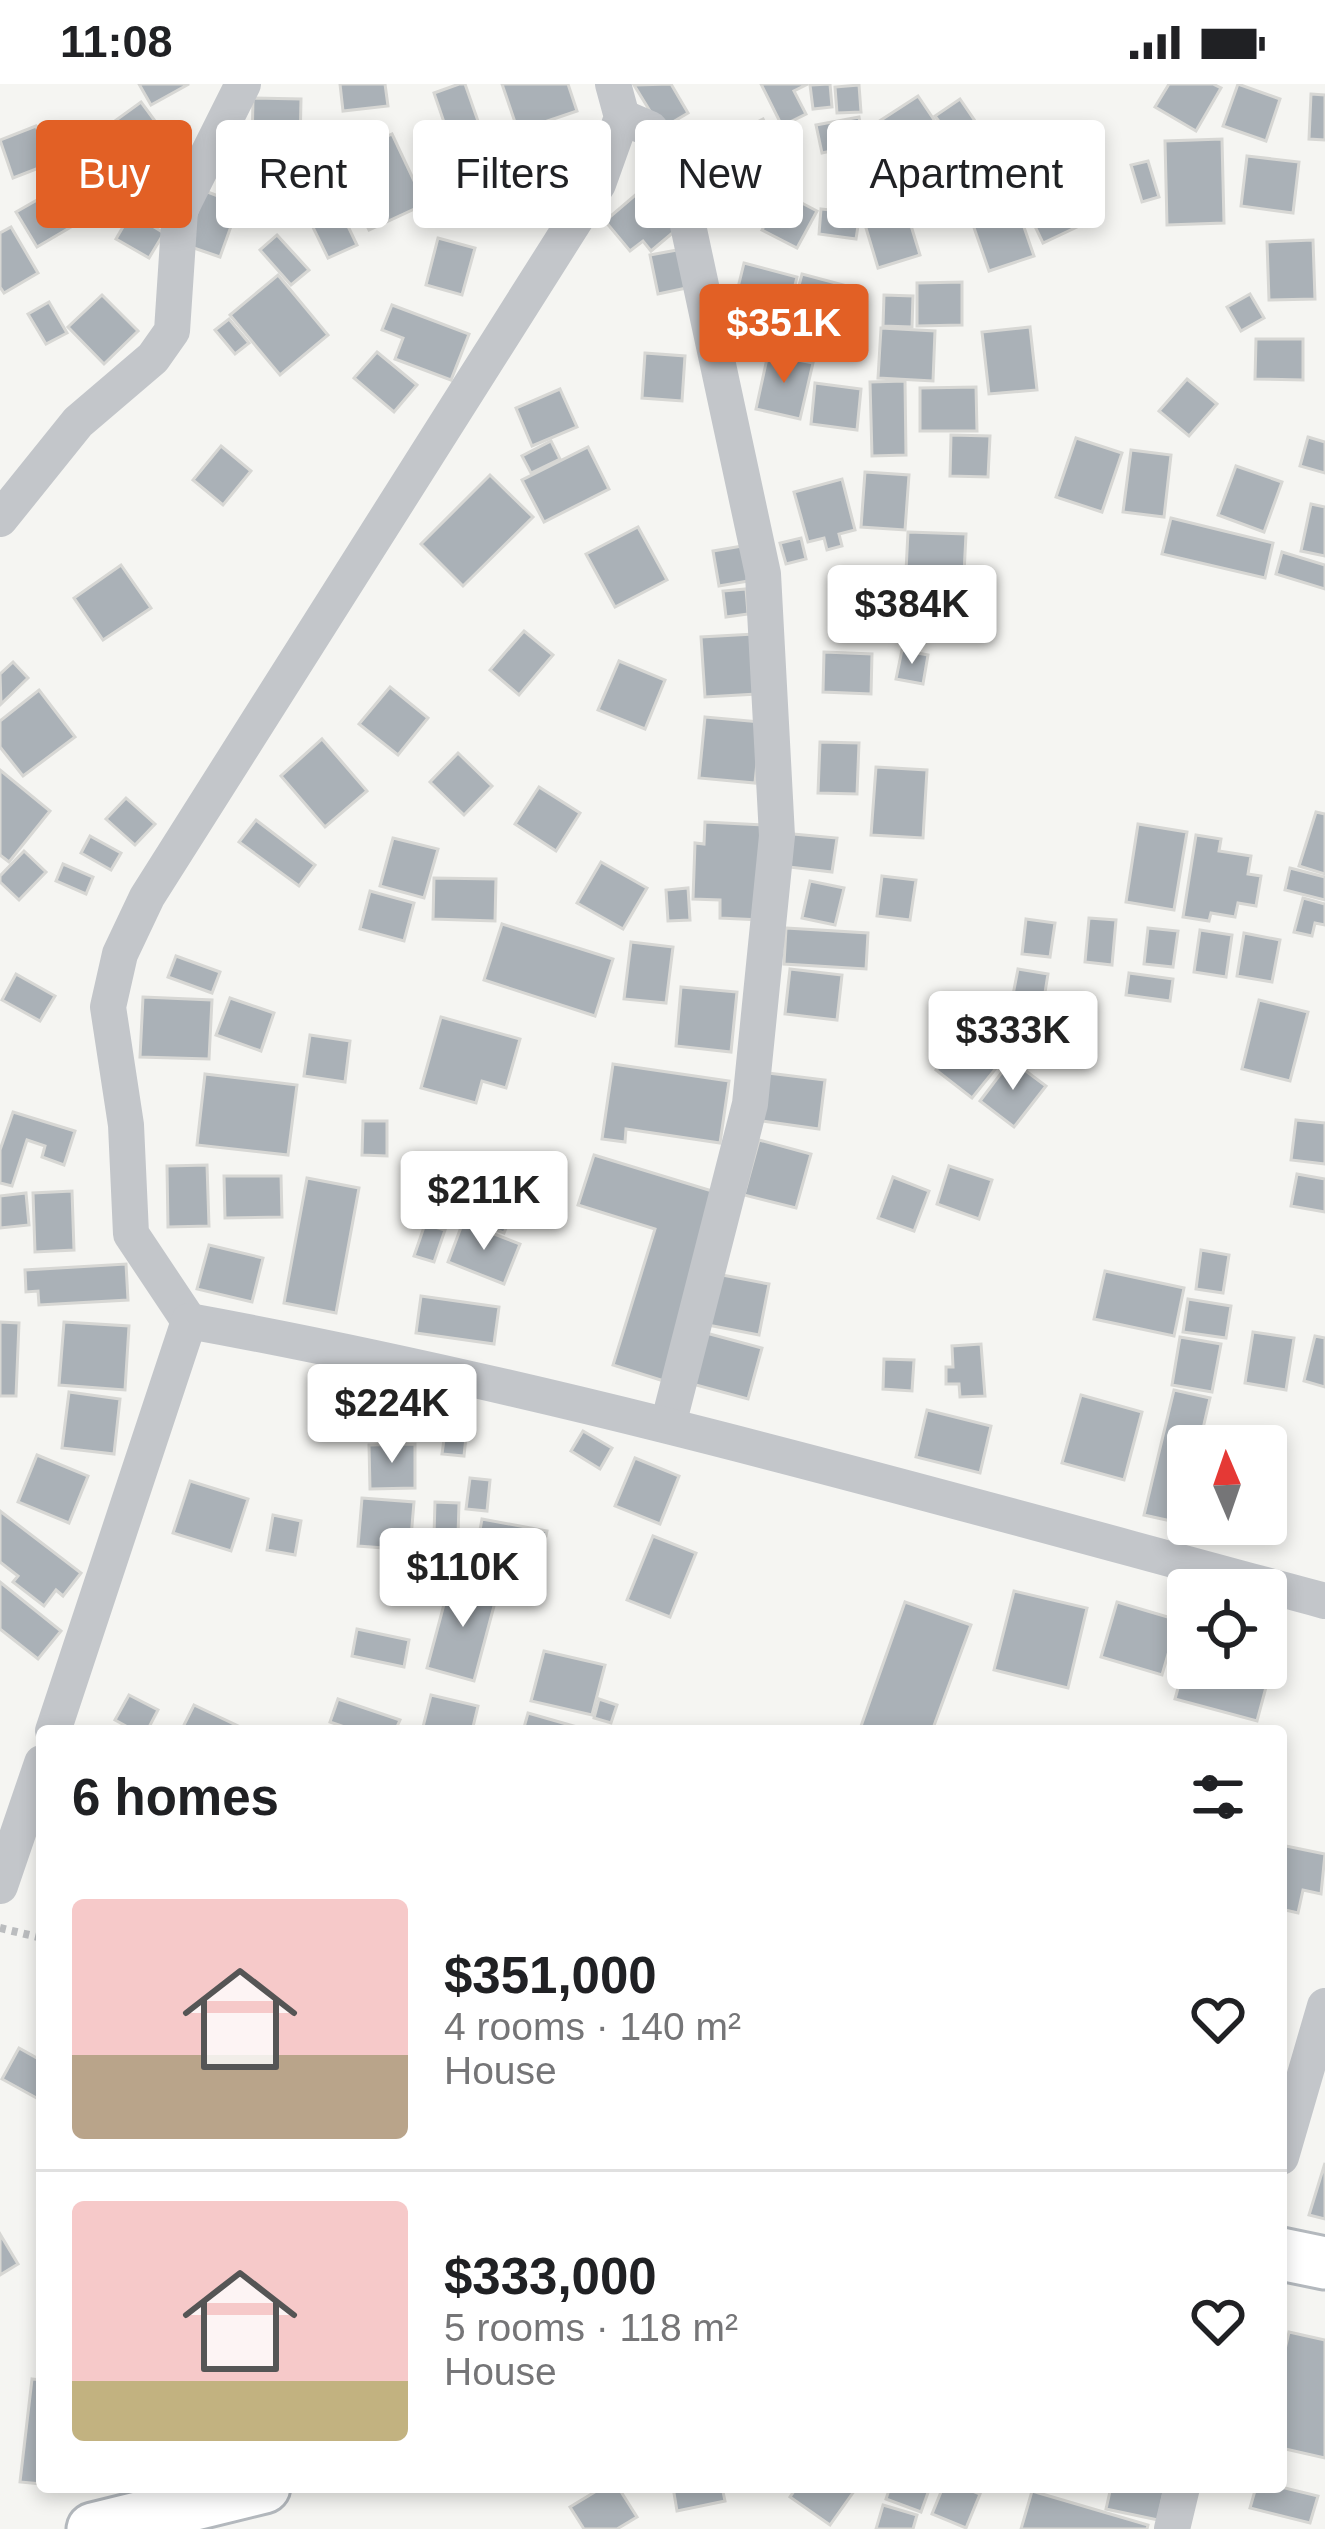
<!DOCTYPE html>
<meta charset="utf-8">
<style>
body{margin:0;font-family:Helvetica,sans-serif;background:#f6f6f6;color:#202124;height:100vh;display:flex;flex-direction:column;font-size:45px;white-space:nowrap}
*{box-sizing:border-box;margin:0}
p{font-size:39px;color:#757577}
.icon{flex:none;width:66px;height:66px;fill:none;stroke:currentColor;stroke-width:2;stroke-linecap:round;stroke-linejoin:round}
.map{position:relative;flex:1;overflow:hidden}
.details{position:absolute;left:36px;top:1641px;width:1251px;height:768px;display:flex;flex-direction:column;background:#fff;border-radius:12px;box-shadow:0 6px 18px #0003}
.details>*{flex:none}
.hud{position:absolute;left:36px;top:36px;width:1254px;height:108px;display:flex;gap:24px}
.needle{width:78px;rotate:358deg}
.buttons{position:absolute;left:1167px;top:1341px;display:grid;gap:24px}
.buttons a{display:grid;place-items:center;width:120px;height:120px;border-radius:12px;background:#fff;box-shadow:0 6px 18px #0003;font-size:60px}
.price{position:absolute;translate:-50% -102px;padding:0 27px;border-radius:12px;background:#fff;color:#222;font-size:39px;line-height:78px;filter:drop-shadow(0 3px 6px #0008)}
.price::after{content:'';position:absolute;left:50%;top:72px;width:36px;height:27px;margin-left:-18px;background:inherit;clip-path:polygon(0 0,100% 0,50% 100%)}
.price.on{background:#e26025;color:#fff}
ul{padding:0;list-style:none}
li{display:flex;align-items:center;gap:36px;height:300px;padding:0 36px}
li+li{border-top:3px solid #e0e0e0}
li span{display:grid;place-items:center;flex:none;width:336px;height:240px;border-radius:12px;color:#555}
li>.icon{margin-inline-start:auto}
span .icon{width:144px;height:144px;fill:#fffc;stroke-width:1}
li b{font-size:51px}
h2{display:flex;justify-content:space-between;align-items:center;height:144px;padding:0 36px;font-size:51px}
.pill{padding:0 42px;border-radius:12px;background:#fff;box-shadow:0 6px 18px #0003;font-size:42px;line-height:108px}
.pill.on{background:#e26025;color:#fff}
.status{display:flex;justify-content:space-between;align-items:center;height:84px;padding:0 60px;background:#fff;direction:ltr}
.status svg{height:33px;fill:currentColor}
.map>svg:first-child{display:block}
</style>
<div class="status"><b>11:08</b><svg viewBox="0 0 49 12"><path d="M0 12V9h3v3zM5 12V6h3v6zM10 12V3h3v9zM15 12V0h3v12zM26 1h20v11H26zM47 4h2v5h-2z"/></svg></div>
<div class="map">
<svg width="1325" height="2445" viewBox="0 0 1325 2445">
<rect width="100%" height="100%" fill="#f5f5f2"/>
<g fill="#aab1b7" stroke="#d7d7d4" stroke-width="3">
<polygon points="139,0 189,0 151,21"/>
<polygon points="340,0 385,0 388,22 343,27"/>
<polygon points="459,0 465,0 492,77 461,88 434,9"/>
<polygon points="502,0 568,0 577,27 518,47"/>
<polygon points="671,0 688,29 661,45 634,1"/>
<polygon points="761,0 808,0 794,7 806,30 782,42"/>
<polygon points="830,0 832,23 813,25 810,1"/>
<polygon points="1169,0 1213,0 1221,4 1196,47 1155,23"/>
<polygon points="1238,0 1280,15 1266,57 1223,42"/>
<polygon points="859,1 861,28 837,29 835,3"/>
<polygon points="1311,10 1325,11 1325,56 1309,55"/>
<polygon points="918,12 947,55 906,82 878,38"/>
<polygon points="253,14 301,15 300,63 252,63"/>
<polygon points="960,15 975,37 951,54 935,32"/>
<polygon points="141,18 191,86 139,123 90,55"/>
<polygon points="859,33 864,60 822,69 816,41"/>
<polygon points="763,35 774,58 742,73 731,52"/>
<polygon points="36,42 52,79 13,94 0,56"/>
<polygon points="392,50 425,120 369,146 336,76"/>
<polygon points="719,55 742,88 715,106 692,73"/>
<polygon points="1222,55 1224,139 1167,141 1165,57"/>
<polygon points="972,58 996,89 969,109 945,78"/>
<polygon points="322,61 332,91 308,99 298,68"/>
<polygon points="1247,72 1299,78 1293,129 1241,122"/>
<polygon points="1148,77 1159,113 1142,118 1131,81"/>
<polygon points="938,81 963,115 933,136 908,102"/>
<polygon points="80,98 97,127 80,137 62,108"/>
<polygon points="647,101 682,141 651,167 643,157 630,167 605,137"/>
<polygon points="205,107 239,120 220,173 185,161"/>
<polygon points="51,108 71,143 37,163 16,128"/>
<polygon points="781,108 817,127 797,164 762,146"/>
<polygon points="334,113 357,161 328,174 305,127"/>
<polygon points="1067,114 1081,141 1043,159 1030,132"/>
<polygon points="1016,120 1034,172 989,187 971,135"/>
<polygon points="905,122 920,171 878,184 863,134"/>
<polygon points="821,125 860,129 856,155 819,150"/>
<polygon points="131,129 164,149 149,174 116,155"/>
<polygon points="11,143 38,189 4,209 0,203 0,149"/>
<polygon points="277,151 309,186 291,201 260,166"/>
<polygon points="438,154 475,164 462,211 426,201"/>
<polygon points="1313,156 1315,215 1269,216 1267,158"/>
<polygon points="688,164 696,202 658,210 650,171"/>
<polygon points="744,179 797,193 785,241 732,228"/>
<polygon points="802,190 851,203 836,255 788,243"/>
<polygon points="278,191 328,251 280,291 230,231"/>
<polygon points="962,198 962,241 917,242 917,199"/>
<polygon points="1250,210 1264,234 1241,247 1227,223"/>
<polygon points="102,211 138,247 104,280 68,243"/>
<polygon points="884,211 913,212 912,243 883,242"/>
<polygon points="49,218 67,249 46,260 28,230"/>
<polygon points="392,221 469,250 451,296 395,275 403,254 382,246"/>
<polygon points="229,235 249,259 235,270 215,246"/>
<polygon points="1030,243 1037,306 989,310 982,248"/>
<polygon points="881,244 935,247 933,297 878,294"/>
<polygon points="1256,255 1303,255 1303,296 1255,295"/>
<polygon points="377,268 417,301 394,328 354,294"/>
<polygon points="645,269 685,272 682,317 642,314"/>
<polygon points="768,270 813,279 800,335 756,325"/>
<polygon points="1187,295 1217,320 1189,352 1159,327"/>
<polygon points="905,297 906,371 872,372 870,298"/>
<polygon points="815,299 861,305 857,346 811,340"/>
<polygon points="976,303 977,347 920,347 920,304"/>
<polygon points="560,305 577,343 532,362 516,324"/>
<polygon points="951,351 990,352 988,393 950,392"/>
<polygon points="1308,353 1325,358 1325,389 1300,382"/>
<polygon points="1076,354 1122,369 1102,428 1056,413"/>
<polygon points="551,357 560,375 531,389 522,372"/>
<polygon points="221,362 251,387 223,421 193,396"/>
<polygon points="588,363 609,405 544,438 522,396"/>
<polygon points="1131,366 1171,371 1164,433 1123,428"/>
<polygon points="1236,382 1282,398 1264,448 1218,431"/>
<polygon points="865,388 909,391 905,446 861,443"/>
<polygon points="490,391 533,433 463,502 421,460"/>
<polygon points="842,395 855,446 839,450 842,462 827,466 824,454 808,458 794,408"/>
<polygon points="1311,420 1325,423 1325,472 1301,467"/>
<polygon points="1171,434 1273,459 1265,494 1162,470"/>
<polygon points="638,443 667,496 615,523 586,470"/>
<polygon points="908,448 966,450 964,490 906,487"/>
<polygon points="801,454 806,475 786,480 780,459"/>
<polygon points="748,461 754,496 719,502 713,467"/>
<polygon points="1282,468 1325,481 1325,505 1276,490"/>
<polygon points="121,481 151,524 103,556 74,514"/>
<polygon points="906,492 929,493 928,524 904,523"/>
<polygon points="746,505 748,530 726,533 723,507"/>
<polygon points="524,547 553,571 519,611 490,586"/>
<polygon points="754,550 757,610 705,613 701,553"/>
<polygon points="902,566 928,571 923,600 896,595"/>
<polygon points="824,568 872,570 871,610 823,608"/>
<polygon points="619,577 665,596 645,645 598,626"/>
<polygon points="13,578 28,594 1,620 0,590"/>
<polygon points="390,603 428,634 398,671 359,640"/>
<polygon points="39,606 75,653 23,692 0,663 0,637"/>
<polygon points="705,633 761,638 755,699 699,694"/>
<polygon points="322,655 367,707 325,743 281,692"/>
<polygon points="820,658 859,659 857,710 818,709"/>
<polygon points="458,669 492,702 464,731 430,698"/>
<polygon points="876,683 927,686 923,754 871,751"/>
<polygon points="0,686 50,727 9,778 0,771"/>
<polygon points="539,703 580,729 556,767 515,740"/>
<polygon points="126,714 155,740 135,761 106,735"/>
<polygon points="1316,728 1325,730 1325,790 1299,782"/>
<polygon points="256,736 315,781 299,802 239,758"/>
<polygon points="705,738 765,741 761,836 720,834 720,816 693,815 695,759 704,760"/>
<polygon points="1138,740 1187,748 1174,826 1126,818"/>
<polygon points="793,750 837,754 832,788 789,783"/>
<polygon points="1196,751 1221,755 1219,767 1251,772 1248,790 1261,792 1256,822 1238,819 1235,833 1211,829 1209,837 1183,833"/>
<polygon points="90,752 121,769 111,786 81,769"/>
<polygon points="393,754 438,765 424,814 380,802"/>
<polygon points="24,767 46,788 19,816 0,798 0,792"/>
<polygon points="601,778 647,804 623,845 577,819"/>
<polygon points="63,780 93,793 86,810 56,797"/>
<polygon points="1290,784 1325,793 1325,816 1285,806"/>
<polygon points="882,792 916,796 910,836 877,832"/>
<polygon points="434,794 496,795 495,837 433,835"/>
<polygon points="810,797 844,804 835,841 802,834"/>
<polygon points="688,804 690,836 668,837 666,806"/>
<polygon points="370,807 414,819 404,857 360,845"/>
<polygon points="1303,814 1325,820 1325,841 1315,839 1312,852 1294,848"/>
<polygon points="1089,834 1116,836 1112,881 1085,878"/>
<polygon points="1026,835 1055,839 1050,873 1022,870"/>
<polygon points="502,840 613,875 595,932 484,896"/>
<polygon points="786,844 868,849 866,885 784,880"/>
<polygon points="1148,844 1178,847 1173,883 1144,880"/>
<polygon points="1200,846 1232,851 1226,893 1194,888"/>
<polygon points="1244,849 1280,856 1272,898 1237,892"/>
<polygon points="631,858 673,863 666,919 624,915"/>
<polygon points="176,872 220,888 212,909 168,893"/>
<polygon points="790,885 842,891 837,936 785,930"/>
<polygon points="1018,885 1048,890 1043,921 1012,916"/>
<polygon points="1129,889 1173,895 1170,917 1126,911"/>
<polygon points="16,890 55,912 40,937 2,916"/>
<polygon points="681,903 737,908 731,968 676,962"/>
<polygon points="143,913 212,916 209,975 140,973"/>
<polygon points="230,914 274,929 261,967 216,951"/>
<polygon points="1259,916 1308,928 1290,997 1242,985"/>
<polygon points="441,933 520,955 506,1004 482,997 476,1019 421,1004"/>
<polygon points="310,951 350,957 345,998 304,992"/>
<polygon points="961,955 997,983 972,1014 936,986"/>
<polygon points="1011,976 1046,1002 1014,1043 980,1017"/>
<polygon points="613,980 729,997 720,1059 626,1045 625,1058 602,1055"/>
<polygon points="768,989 825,996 819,1045 762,1037"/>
<polygon points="205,990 297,1001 288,1071 197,1061"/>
<polygon points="13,1028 75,1047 64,1081 42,1073 45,1062 27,1056 12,1102 0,1099 0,1066"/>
<polygon points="1296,1036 1325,1039 1325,1080 1291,1076"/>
<polygon points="363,1037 387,1037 387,1072 362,1071"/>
<polygon points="759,1056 811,1070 796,1124 744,1111"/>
<polygon points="594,1071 722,1110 664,1297 613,1281 655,1145 578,1121"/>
<polygon points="207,1081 209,1142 168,1143 167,1082"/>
<polygon points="949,1082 992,1096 979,1135 937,1120"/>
<polygon points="1297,1090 1325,1095 1325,1128 1291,1122"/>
<polygon points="224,1092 281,1092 282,1133 225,1134"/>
<polygon points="893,1093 929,1107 914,1147 878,1134"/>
<polygon points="307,1094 359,1104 336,1229 284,1219"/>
<polygon points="72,1107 74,1166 35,1168 33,1109"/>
<polygon points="26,1109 29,1141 0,1144 0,1112"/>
<polygon points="467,1109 513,1127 504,1149 458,1131"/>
<polygon points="463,1138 520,1160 504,1200 448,1178"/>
<polygon points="425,1140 445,1146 434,1178 414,1172"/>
<polygon points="209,1161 263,1174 252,1218 197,1205"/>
<polygon points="1201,1166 1229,1171 1223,1209 1196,1205"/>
<polygon points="126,1180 128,1216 39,1221 38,1207 26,1208 25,1186"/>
<polygon points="1105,1187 1184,1204 1174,1252 1094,1235"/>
<polygon points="717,1190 769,1200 759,1251 708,1241"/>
<polygon points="421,1212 499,1223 494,1260 416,1249"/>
<polygon points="1188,1215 1231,1222 1226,1254 1183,1248"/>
<polygon points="0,1238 19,1239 16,1312 0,1312"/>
<polygon points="64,1238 129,1242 125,1306 59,1301"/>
<polygon points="695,1246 762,1264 748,1315 681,1297"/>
<polygon points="1253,1248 1294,1254 1286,1306 1245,1299"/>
<polygon points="1315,1252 1325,1254 1325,1303 1304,1297"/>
<polygon points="1180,1253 1221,1260 1212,1308 1172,1301"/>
<polygon points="981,1260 985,1312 960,1313 959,1300 946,1300 946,1283 953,1283 952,1262"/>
<polygon points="884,1275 914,1276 912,1307 883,1305"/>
<polygon points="1174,1306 1210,1314 1199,1362 1188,1362 1188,1406 1180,1439 1144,1431"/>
<polygon points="69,1308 120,1315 114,1370 62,1364"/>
<polygon points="1081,1311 1142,1328 1124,1396 1062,1379"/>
<polygon points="927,1326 991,1342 980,1389 916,1373"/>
<polygon points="446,1341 467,1343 464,1372 442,1370"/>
<polygon points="583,1347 612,1364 600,1385 571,1367"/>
<polygon points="415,1360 415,1404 370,1405 369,1361"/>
<polygon points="37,1371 88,1392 69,1439 18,1418"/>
<polygon points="635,1374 679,1392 660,1440 615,1422"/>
<polygon points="470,1394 490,1396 487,1427 466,1425"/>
<polygon points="190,1397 248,1415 231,1467 173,1449"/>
<polygon points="362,1414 414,1418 410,1466 358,1462"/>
<polygon points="435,1418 459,1419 458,1452 434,1451"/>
<polygon points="0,1427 81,1489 63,1512 56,1506 44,1522 13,1498 18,1492 0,1478"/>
<polygon points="273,1431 301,1437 295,1471 267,1466"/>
<polygon points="482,1435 547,1447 536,1502 472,1490"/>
<polygon points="653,1452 696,1469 670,1533 627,1516"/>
<polygon points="451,1494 498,1507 474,1597 427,1584"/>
<polygon points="0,1498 61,1547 38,1575 0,1545"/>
<polygon points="1014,1507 1087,1524 1068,1604 994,1586"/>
<polygon points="905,1518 971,1541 932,1647 865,1647 860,1645"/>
<polygon points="1117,1518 1178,1536 1162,1591 1101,1573"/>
<polygon points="357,1545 409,1556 404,1583 352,1572"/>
<polygon points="1266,1555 1278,1558 1257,1637 1175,1615 1188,1568 1188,1584 1266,1584"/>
<polygon points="544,1567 605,1581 592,1631 531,1617"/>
<polygon points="129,1611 158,1626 147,1647 135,1647 115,1636"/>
<polygon points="431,1611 478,1622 472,1647 422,1647"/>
<polygon points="338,1615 400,1636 395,1647 356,1647 330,1638"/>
<polygon points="599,1615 617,1621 611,1639 594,1634"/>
<polygon points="194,1621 238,1642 235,1647 181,1647"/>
<polygon points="528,1629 577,1643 575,1647 523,1647"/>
<polygon points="1281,1761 1325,1770 1321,1810 1303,1806 1298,1829 1281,1825"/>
<polygon points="19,1964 42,1977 42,2017 2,1995"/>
<polygon points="1325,2079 1325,2135 1309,2131"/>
<polygon points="0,2150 18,2180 0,2191"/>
<polygon points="1289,2248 1325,2256 1325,2374 1281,2364 1281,2283"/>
<polygon points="32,2295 42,2296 42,2400 20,2398"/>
<polygon points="603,2403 618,2403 637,2433 617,2445 584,2445 570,2423"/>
<polygon points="673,2403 722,2403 725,2417 677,2427"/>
<polygon points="797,2403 857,2403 830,2441 790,2413"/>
<polygon points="890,2403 930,2403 921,2428 886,2415"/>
<polygon points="943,2403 963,2403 980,2410 966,2444 932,2430"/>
<polygon points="1111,2403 1165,2403 1158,2436 1106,2425"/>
<polygon points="1256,2403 1281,2403 1318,2412 1310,2439 1250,2424"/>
<polygon points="1032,2407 1148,2441 1147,2445 1021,2445"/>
<polygon points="883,2421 917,2431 913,2445 876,2445"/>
</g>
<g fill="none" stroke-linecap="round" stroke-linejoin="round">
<defs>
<g id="secondary">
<polyline points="1281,2170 1325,2179"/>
<polyline points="93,2445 264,2403"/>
</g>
</defs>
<use href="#secondary" stroke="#b3b8bd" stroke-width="57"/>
<polyline stroke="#bbbdbf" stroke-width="8" stroke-dasharray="6 6" stroke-linecap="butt" points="0,1844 42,1854"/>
<g stroke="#c3c6ca" stroke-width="36">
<polyline points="622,33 650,45 674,76 763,490 777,752 750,1020 668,1341"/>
<polyline points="0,435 78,338 153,274 172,247 180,126 243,0"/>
<polyline points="189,1237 131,1150 126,1041 108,923 120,870 147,813 598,100 622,33 613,0"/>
<path d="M53,1647L189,1237C573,1307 948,1416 1325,1517"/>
<polyline points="0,1802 42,1679"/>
<polyline points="1281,2073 1325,1922"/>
<polyline points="1172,2445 1182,2403"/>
</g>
<use href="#secondary" stroke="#fff" stroke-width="51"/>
</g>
</svg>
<div class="buttons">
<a><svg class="needle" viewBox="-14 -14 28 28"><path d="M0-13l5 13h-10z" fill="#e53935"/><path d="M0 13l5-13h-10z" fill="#757577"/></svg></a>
<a><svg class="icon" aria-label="locate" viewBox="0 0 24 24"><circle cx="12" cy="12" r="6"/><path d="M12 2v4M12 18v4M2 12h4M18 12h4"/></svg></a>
</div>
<b class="price on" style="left:784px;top:302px">$351K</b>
<b class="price" style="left:912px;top:583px">$384K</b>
<b class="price" style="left:1013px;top:1009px">$333K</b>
<b class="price" style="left:484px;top:1169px">$211K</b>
<b class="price" style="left:392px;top:1382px">$224K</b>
<b class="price" style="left:463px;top:1546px">$110K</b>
<div class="hud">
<a class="pill on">Buy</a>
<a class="pill">Rent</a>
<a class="pill">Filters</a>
<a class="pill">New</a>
<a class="pill">Apartment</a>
</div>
<section class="details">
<h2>6 homes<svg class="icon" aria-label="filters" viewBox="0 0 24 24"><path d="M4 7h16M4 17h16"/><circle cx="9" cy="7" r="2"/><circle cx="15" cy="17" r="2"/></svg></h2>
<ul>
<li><span style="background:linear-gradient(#f6c9c9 65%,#b9a48a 0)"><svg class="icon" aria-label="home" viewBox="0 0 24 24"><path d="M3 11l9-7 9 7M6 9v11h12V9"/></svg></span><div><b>$351,000</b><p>4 rooms · 140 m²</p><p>House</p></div><svg class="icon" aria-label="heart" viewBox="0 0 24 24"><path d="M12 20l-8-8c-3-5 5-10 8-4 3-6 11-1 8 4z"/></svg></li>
<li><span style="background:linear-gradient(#f6c9c9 75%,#c2b280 0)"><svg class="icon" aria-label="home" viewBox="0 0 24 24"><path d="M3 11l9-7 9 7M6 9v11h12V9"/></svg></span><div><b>$333,000</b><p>5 rooms · 118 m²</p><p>House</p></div><svg class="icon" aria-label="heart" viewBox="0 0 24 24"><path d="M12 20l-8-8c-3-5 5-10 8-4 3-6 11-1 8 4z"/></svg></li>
</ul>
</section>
</div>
